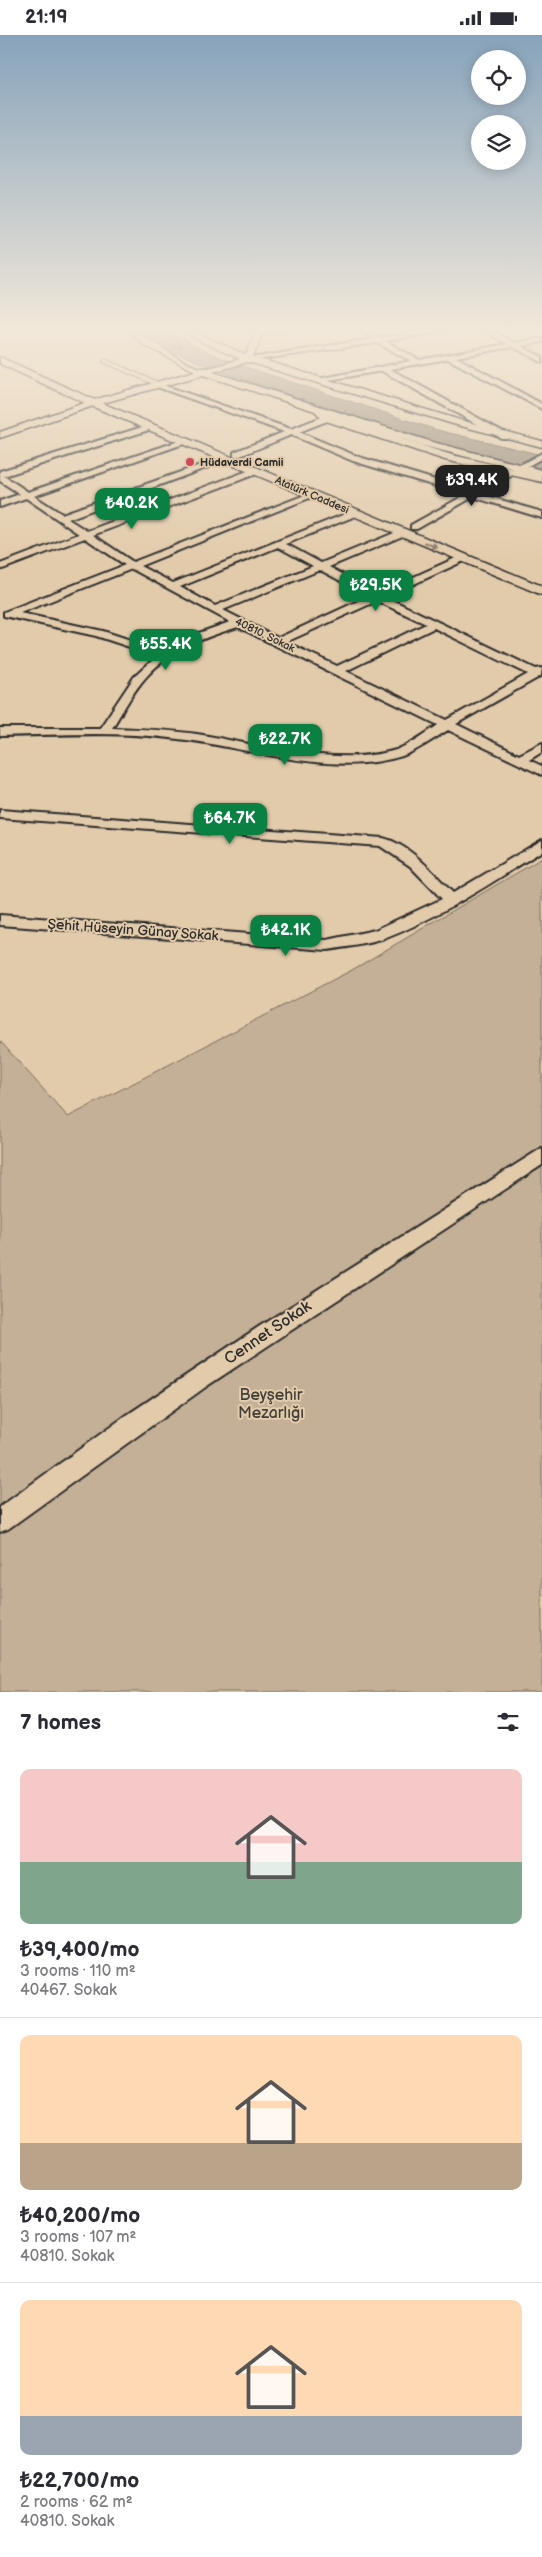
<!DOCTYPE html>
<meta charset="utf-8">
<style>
body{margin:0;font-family:"Balsamiq Sans",sans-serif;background:#f2f2f3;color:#2b2b33;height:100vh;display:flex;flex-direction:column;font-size:19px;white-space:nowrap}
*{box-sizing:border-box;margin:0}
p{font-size:16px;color:#7c7c81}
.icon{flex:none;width:28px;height:28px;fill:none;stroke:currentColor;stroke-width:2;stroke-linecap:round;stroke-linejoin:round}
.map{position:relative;height:1657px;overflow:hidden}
.drawer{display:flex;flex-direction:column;background:#fff;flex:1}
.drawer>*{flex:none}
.tools{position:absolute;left:471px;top:15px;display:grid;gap:10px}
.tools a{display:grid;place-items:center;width:55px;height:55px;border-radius:50%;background:#fff;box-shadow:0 2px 12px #0003;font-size:25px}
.price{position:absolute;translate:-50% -42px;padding:0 11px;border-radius:10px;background:#0b8043;color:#fff;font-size:16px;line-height:32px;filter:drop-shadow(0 1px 2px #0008)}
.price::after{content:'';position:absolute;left:50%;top:30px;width:15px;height:11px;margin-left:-8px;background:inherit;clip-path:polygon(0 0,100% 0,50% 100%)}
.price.current{background:#222;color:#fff}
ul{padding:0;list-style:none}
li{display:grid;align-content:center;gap:10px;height:265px;padding:0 20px}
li+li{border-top:1px solid #e1e1e2}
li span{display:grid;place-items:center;height:155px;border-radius:10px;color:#555}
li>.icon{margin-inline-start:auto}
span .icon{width:90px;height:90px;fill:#fffc;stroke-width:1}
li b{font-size:21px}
h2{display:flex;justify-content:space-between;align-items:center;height:60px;padding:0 20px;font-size:21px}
.status{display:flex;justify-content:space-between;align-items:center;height:35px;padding:0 25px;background:#fff;direction:ltr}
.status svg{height:14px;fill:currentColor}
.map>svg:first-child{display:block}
</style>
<div class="status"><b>21:19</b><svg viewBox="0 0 49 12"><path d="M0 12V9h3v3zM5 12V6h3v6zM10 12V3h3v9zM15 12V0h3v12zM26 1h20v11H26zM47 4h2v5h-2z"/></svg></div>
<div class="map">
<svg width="542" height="1657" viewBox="0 0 542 1657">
<rect width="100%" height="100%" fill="#e2cbab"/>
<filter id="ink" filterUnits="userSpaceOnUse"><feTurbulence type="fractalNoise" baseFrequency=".02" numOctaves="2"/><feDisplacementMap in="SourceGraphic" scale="10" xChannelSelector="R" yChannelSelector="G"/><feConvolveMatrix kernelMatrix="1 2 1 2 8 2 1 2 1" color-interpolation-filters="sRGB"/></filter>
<g filter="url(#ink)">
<polygon fill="#c4b096" stroke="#786e60" points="542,823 542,1657 0,1657 0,1006 68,1082 352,935"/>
<polygon fill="#978a78" stroke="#6c6459" points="140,295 168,295 204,316 246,332 437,395 542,420 542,434 435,409 228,339 172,316"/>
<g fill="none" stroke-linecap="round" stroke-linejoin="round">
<polyline stroke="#56514a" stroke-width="1" points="148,295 165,307 180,313 180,309 168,301 166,295"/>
<defs>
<polyline id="service" points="105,326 160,350"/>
<g id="minor">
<polygon points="268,295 288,295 259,300 256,298"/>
<polygon points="361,295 368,295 379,303 431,295 446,295 385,306 419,325 507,309 483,295 491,295 515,308 542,303 542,307 521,311 542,322 542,327 513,312 456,322 542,369 542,374 448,324 390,334 507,399 507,403 501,403 382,336 317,347 313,345 411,326 377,308 248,326 244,324 372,304"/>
<polygon points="157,348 291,394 324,381 330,381 330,385 299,397 359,422 472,456 542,418 542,423 480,459 542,477 542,483 473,462 417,494 411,494 411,490 465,460 353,426 291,400 240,421 234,421 234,417 284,397 157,352"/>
<path d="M149,390H152V394L4,441L28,457L182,405L189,407L34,461L62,479L223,422L230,424L68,484L87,496L253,434H259V438L93,500L133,527L310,458L317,460L140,531L173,548L355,475L358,476V480L286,509L321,528L399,496H405V500L329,532L378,558L460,521H466V525L386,562L536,634L542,633L541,641L456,689L519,720L542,708V717L529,725L542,731V740L448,695C433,704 419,715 402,721C332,743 248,712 178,704C119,696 59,700 0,701V693H100L134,642L157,621L96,601L4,581V577L125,530L85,503L0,535V529L79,499L26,463L0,472V466L20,459L0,446V436ZM278,512L313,531L215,571L180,552ZM132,534L230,587L196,599L164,616L103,596L20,578ZM320,535L369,561L278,603L223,575ZM377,566L426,589L337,631L286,607ZM238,592L438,690C425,699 411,709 396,715C341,732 259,710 203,700C173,695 143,694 112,693C123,676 133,656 147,641C170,615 205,602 238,592ZM434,593L528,639L447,685L346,636Z"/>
<path d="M0,775L383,803C411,810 433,838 453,858L542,805V816C491,848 440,882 384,904C366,910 345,912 327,915L0,890V880L327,905L375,895L442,864L410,831L380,811L0,783Z"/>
<polygon points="542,1113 542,1130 207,1351 8,1494 0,1497 0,1472 124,1382 260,1291"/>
</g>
<path id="tertiary" d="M127,295C146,295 184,335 206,333C217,332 229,327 240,324L204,308L181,295H191L246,320L256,295H264L253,322L460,385L542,406V412L453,389L248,327L213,337L432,407L542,435V447L445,425L323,385L315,376L203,340L96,370L0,403V397L90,366L195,336L144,310ZM382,398L424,411L523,436L452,420Z"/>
<polygon id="secondary" points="0,322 97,366 542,551 542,560 89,370 0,329"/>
</defs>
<use href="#service" stroke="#2b2b2b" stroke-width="5.5"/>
<use href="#minor" stroke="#2b2b2b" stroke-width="4"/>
<use href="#tertiary" stroke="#2b2b2b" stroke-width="3"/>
<use href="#secondary" stroke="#2b2b2b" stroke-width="3"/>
<use href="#service" stroke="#e2cbab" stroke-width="4"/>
<use href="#minor" fill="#e2cbab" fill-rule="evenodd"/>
<use href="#tertiary" fill="#e2cbab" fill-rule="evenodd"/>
<use href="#secondary" fill="#e2cbab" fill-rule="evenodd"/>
</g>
<defs><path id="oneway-solid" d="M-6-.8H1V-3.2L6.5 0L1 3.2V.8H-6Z" transform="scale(1.25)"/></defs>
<use fill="#867b6b" href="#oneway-solid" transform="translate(431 510) rotate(23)"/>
</g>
<linearGradient id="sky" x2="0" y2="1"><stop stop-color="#87a3bb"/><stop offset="0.56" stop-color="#f2e8d9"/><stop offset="1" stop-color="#f2e8d9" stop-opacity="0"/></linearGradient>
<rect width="542" height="527" fill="url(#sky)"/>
<circle fill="#d1495b" stroke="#e2cbab" stroke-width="2" cx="190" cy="427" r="5"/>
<g text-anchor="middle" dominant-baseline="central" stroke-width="4" stroke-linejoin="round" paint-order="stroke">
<g font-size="11" font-weight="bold" fill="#2b2b2b" stroke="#e2cbab" text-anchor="start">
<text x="200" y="427">Hüdaverdi Camii</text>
</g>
<g font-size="11" fill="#2b2b2b" stroke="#e2cbab">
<text transform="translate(312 460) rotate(23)">Atatürk Caddesi</text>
<text transform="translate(265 600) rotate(26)">40810. Sokak</text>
</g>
<g font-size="14" fill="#2b2b2b" stroke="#e2cbab">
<text transform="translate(133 895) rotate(4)">Şehit Hüseyin Günay Sokak</text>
</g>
<g font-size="16" fill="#2b2b2b" stroke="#e2cbab">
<text transform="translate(268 1298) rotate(-34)">Cennet Sokak</text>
</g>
<g font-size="16" fill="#423f3b" stroke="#e2cbab">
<text x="271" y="1360">Beyşehir<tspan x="271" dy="18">Mezarlığı</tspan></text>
</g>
</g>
</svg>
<div class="tools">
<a><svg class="icon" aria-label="locate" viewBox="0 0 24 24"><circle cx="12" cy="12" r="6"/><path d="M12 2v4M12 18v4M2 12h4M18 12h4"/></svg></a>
<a><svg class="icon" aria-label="layers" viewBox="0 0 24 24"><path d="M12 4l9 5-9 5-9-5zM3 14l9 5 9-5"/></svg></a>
</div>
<b class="price current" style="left:472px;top:472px">₺39.4K</b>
<b class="price" style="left:132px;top:495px">₺40.2K</b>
<b class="price" style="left:376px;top:577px">₺29.5K</b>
<b class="price" style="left:166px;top:636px">₺55.4K</b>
<b class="price" style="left:285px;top:731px">₺22.7K</b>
<b class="price" style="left:230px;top:810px">₺64.7K</b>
<b class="price" style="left:286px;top:922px">₺42.1K</b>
</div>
<section class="drawer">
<h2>7 homes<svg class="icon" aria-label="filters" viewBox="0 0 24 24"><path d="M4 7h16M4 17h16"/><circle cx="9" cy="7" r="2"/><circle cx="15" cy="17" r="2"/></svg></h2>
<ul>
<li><span style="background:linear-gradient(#f6c9c9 60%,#7fa58c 0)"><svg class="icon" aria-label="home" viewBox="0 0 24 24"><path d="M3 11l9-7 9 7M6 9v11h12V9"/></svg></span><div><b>₺39,400/mo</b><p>3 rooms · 110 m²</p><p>40467. Sokak</p></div></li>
<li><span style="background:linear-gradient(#ffd9b3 70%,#b9a48a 0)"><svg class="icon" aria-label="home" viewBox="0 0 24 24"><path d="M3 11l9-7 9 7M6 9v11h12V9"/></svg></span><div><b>₺40,200/mo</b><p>3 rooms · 107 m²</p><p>40810. Sokak</p></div></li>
<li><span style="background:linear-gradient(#ffd9b3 75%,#9aa5b1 0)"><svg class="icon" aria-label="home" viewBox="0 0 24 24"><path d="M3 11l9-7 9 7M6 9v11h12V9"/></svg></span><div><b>₺22,700/mo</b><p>2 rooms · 62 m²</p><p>40810. Sokak</p></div></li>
</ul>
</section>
